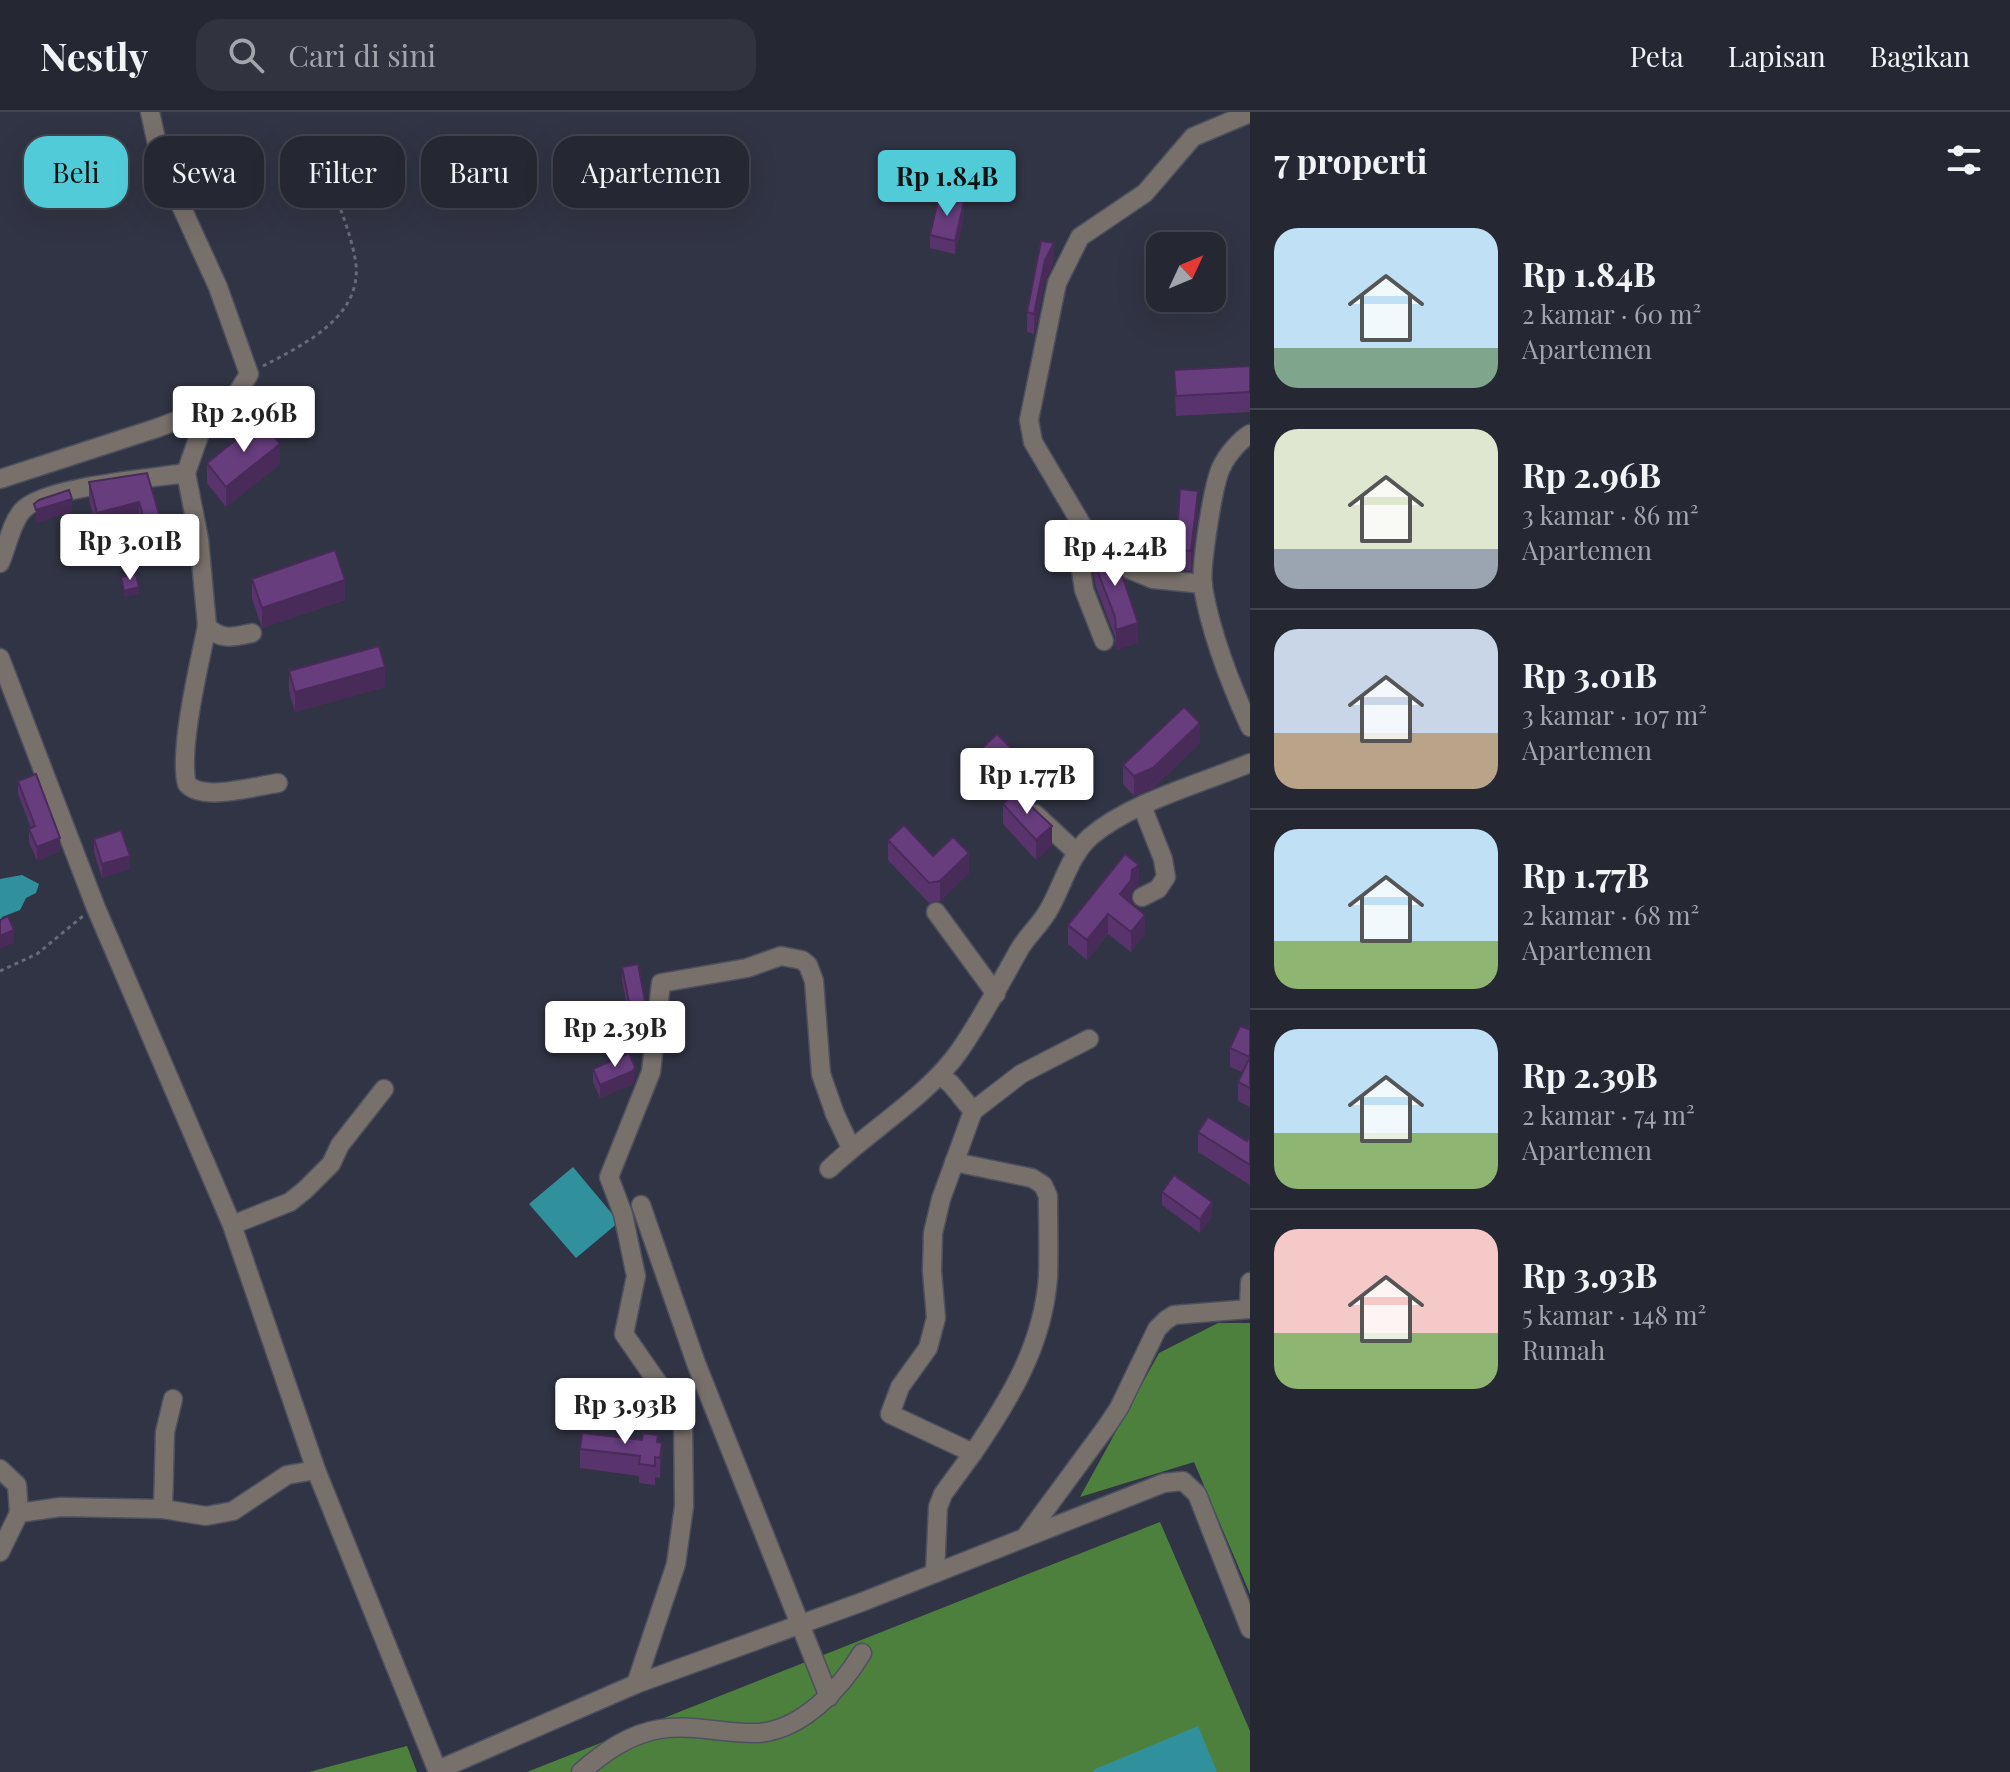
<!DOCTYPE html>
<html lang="id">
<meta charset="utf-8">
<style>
body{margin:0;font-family:"Playfair Display",serif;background:#31333f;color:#f1f3f6;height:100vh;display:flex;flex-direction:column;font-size:30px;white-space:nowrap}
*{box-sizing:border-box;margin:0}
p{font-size:26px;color:#a3a5ac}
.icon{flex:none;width:44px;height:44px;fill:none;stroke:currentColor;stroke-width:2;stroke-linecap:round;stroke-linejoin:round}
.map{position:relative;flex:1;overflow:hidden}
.sheet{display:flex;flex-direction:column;background:#252733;width:760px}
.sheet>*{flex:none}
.hud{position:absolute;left:24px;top:24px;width:760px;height:72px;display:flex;gap:16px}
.needle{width:52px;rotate:46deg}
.tools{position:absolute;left:1146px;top:120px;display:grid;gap:16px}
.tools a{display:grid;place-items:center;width:80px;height:80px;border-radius:16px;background:#252733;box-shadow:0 8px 32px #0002,0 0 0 2px #42444e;font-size:40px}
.price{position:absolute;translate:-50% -68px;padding:0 18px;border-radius:8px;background:#fff;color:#222;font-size:26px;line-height:52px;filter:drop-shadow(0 2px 4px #0008)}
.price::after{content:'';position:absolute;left:50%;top:48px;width:24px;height:18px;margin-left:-12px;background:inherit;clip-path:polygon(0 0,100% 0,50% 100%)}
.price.on{background:#52cbd8;color:#111}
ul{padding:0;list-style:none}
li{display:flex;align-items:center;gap:24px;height:200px;padding:0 24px}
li+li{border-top:2px solid #42444e}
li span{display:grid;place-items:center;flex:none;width:224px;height:160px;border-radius:24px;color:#555}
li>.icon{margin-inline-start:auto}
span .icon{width:96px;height:96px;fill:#fffc;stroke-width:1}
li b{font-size:34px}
h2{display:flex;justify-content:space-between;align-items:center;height:96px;padding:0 24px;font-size:34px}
.chip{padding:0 28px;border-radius:24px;background:#252733;box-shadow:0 8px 32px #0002,0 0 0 2px #42444e;font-size:28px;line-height:72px}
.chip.on{background:#52cbd8;color:#111}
header{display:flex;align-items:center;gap:48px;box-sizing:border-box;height:112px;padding:0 40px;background:#252733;border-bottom:2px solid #42444e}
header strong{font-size:38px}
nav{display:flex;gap:44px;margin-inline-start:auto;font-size:28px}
.search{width:560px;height:72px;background:#31333f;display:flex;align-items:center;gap:20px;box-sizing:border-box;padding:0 28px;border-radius:24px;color:#a3a5ac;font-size:30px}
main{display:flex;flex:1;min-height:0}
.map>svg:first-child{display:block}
</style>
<header>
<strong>Nestly</strong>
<div class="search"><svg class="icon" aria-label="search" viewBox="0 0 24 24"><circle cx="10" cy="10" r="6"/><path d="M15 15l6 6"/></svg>Cari di sini</div>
<nav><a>Peta</a><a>Lapisan</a><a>Bagikan</a></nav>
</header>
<main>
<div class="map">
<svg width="1250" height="1660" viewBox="0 0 1250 1660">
<rect width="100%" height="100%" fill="#313444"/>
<g fill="#4d803d">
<polygon points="1218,1211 1250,1211 1250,1482 1194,1350 1080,1385 1159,1241"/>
<polygon points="1160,1410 1250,1619 1250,1660 527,1660"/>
<polygon points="407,1634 417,1660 309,1660"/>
</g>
<g fill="#30919d">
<polygon points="22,763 39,772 36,781 26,786 20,798 2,805 0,813 0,767"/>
<polygon points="573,1055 619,1110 576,1146 529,1092"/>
<polygon points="1198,1614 1217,1660 1094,1660 1093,1658"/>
</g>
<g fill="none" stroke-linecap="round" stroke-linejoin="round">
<defs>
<g id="minor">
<path d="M1250,322C1240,328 1227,343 1222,354C1213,370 1200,457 1203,475C1211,523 1230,571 1250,615"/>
<polyline points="186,361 209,295"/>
<polyline points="0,367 157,316 224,291 238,280 249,262 218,175 161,50 150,0"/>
<polyline points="1088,423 1080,451 1084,478 1104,529"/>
<path d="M0,451C7,435 11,412 22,399C41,375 153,366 186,361L199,427L207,514C220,529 234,525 252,521"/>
<polyline points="1203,472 1153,467 1116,452 1088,423 1033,330 1029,308 1057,171 1080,125 1145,81 1193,25 1250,1"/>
<path d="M207,514C200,549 178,639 187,672C203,690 255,674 278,671"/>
<polyline points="0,546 96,796 232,1113 316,1358 438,1660"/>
<polyline points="1142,694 1163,747 1166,765 1158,777 1142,785"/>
<polyline points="1035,702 1077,741"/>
<polyline points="936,800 996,882"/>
<polyline points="973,999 1021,962 1089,927"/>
<path d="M954,1050L1032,1066L1043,1073L1048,1084C1048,1111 1049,1138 1048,1165C1043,1233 1010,1287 973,1341"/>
<path d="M829,1057C869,1019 930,982 960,938C982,906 1000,872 1019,838C1027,824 1040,813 1048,799C1062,776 1069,744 1090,725C1131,690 1200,672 1250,651"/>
<polyline points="641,1093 696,1251 829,1585"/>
<polyline points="232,1113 290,1090 305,1078 331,1052 340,1033 384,977"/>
<polyline points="0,1357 17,1373 19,1401"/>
<polyline points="163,1397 165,1320 173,1287"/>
<polyline points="1026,1424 1107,1314 1119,1296 1157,1217 1166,1208 1174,1203 1249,1197 1250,1170"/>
<polyline points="0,1440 19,1401 61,1395 163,1397 206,1404 233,1399 287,1363 316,1358"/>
<polyline points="935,1461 938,1395 943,1382 973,1341 890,1302 900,1275 928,1236 936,1206 932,1159 933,1121 941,1087 973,999 951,972 940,963"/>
<polyline points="636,1572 676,1452 684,1394 683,1307 624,1222 636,1164 623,1102 609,1065 651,960 661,871 747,856 781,844 802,848 808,853 814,869 821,962 835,1002 851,1036"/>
<polyline points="438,1658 636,1572 862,1490 1164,1371 1183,1369 1197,1382 1250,1517"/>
<path d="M581,1660C604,1640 629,1622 660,1617C693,1612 726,1622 758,1621C802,1618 841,1576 862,1541"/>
</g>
</defs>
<use href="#minor" stroke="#4d505f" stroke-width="21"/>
<g stroke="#676a78" stroke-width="3" stroke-dasharray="4 4" stroke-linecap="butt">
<path d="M263,254C305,232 366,203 355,146C349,114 334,83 325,52"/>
<polyline points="0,859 37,842 83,804"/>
</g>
<use href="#minor" stroke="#78706b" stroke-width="18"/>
</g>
<g fill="#59346c">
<polygon points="964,104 955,142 930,136 930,123"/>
<polygon points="1054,151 1045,168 1034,222 1027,220 1027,200"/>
<polygon points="1250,254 1250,300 1176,304 1174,258"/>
<polygon points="207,351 280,352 226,395 207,371"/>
<polygon points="147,361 166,444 151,448 139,408 97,418 89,388 89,370"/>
<polygon points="1198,399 1191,459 1176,457 1176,437"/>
<polygon points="1093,439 1138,531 1116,538 1115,525 1096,475 1093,459"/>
<polygon points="252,467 345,488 262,516 252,486"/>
<polygon points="289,559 385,575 295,600 289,579"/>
<polygon points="1200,631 1153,676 1134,684 1123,672 1123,653"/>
<polygon points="980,638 1030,675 1019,683 1052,734 1036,748 1003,712 1003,692 1008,687 980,658"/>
<polygon points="18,669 60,739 37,749 29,730 29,717 31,716 18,682"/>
<polygon points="94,727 130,757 102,766 94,740"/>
<polygon points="888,728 933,744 969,761 940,789 929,791 888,748"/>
<polygon points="1139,773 1132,778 1129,790 1145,822 1131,840 1108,822 1087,848 1068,832 1068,813"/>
<polygon points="622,855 645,902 644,917 632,919 622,868"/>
<polygon points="1250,913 1250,995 1238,989 1238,970 1242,960 1230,955 1230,936 1248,917"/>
<polygon points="593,957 635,968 633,972 600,986 593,970"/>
<polygon points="1198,1020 1247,1029 1250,1024 1250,1073 1198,1040"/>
<polygon points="1162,1080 1212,1104 1200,1121 1162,1093"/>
<polygon points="642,1328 658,1330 662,1350 660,1366 655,1365 655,1373 639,1371 639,1364 580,1356 580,1337"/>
</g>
<g fill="#482b58">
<polygon points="964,90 964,104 955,142 955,129"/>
<polygon points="1054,131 1054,151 1045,168 1034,222 1034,202 1045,148"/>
<polygon points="280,332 280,352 226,395 226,375"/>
<polygon points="1198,379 1198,399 1191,459 1191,439"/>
<polygon points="72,387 72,400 36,411 36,398"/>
<polygon points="139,390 139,408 97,418 97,401"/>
<polygon points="166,426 166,444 151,448 151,431"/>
<polygon points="345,468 345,488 262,516 262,496"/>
<polygon points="139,475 139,482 124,485 124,479"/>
<polygon points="1138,511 1138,531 1116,538 1116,518"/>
<polygon points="385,555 385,575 295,600 295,580"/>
<polygon points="1200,611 1200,631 1153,676 1134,684 1134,664"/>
<polygon points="1030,655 1030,675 1017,684 1013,692 1013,672 1017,665"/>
<polygon points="1052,714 1052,734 1036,748 1036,728"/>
<polygon points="60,726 60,739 37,749 37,735"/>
<polygon points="969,741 969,761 940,789 940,769"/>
<polygon points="130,744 130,757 102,766 102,752"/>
<polygon points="1139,753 1139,773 1132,778 1131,788 1120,802 1120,782 1132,758"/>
<polygon points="1108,802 1108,822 1087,848 1087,828"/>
<polygon points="1145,803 1145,822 1131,840 1131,820"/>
<polygon points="14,818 14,831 0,837 0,824"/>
<polygon points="635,955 635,968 633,972 600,986 600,973"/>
<polygon points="1212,1090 1212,1104 1200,1121 1200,1107"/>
<polygon points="662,1331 662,1350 660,1366 660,1346"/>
</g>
<g fill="#673d7e" stroke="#482b58" stroke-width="2">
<polygon points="939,84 964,90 955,129 930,123"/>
<polygon points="1041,129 1054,131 1045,148 1034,202 1027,200"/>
<polygon points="1250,254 1250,280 1176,284 1174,258"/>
<polygon points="261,308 280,332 226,375 207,351"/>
<polygon points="147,361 166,426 151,431 139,390 97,401 89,370"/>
<polygon points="1180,377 1198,379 1191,439 1176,437"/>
<polygon points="69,378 72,387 36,398 34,392 39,388"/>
<polygon points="1103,436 1116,445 1138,511 1116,518 1115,505 1096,455 1093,439"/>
<polygon points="335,438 345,468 262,496 252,467"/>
<polygon points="136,462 139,475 124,479 121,465"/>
<polygon points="379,534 385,555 295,580 289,559"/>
<polygon points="1184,595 1200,611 1153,656 1134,664 1123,653"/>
<polygon points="997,622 1030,655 1017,665 1013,672 980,638"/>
<polygon points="36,662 60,726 37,735 29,717 35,714 18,669"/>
<polygon points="1016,680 1052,714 1036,728 1003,692"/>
<polygon points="904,713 933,744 953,725 969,741 940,769 929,771 888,728"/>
<polygon points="121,718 130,744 102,752 94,727"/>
<polygon points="1125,742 1139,753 1132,758 1131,768 1120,782 1145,803 1131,820 1108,802 1087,828 1068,813"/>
<polygon points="8,804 14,818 0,824 0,808"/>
<polygon points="638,852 645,889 644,904 632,906 622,855"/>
<polygon points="1250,913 1250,945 1230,936 1240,914 1248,917"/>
<polygon points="629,941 635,955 633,959 600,973 593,957"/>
<polygon points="1250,945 1250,976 1238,970"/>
<polygon points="1208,1005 1247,1029 1250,1024 1250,1053 1198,1020"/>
<polygon points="1174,1063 1212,1090 1200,1107 1162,1080"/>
<polygon points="582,1321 642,1328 643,1321 658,1323 657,1330 662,1331 660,1346 655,1345 655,1354 639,1352 640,1344 580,1337"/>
</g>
</svg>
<div class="tools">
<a><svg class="needle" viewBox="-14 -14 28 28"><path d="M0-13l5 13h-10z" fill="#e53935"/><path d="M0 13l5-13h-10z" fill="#a3a5ac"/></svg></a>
</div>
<b class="price on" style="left:947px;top:106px">Rp 1.84B</b>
<b class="price" style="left:244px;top:342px">Rp 2.96B</b>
<b class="price" style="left:130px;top:470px">Rp 3.01B</b>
<b class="price" style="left:1115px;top:476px">Rp 4.24B</b>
<b class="price" style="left:1027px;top:704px">Rp 1.77B</b>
<b class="price" style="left:615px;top:957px">Rp 2.39B</b>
<b class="price" style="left:625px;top:1334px">Rp 3.93B</b>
<div class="hud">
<a class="chip on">Beli</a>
<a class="chip">Sewa</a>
<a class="chip">Filter</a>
<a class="chip">Baru</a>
<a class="chip">Apartemen</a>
</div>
</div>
<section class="sheet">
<h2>7 properti<svg class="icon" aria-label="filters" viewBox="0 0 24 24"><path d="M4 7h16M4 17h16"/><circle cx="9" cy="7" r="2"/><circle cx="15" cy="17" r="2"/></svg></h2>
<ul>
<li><span style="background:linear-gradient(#bfe0f5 75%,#7fa58c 0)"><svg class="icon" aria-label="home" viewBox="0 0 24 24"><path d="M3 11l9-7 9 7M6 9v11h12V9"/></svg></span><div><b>Rp 1.84B</b><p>2 kamar · 60 m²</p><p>Apartemen</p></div></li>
<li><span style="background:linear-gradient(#dfe7d0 75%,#9aa5b1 0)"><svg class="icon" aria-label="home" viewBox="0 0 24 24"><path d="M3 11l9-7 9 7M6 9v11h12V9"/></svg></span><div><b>Rp 2.96B</b><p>3 kamar · 86 m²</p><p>Apartemen</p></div></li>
<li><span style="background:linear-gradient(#c9d6e8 65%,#b9a48a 0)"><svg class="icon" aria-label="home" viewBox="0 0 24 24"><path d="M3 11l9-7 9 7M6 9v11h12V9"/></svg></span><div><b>Rp 3.01B</b><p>3 kamar · 107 m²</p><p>Apartemen</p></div></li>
<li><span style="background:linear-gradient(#bfe0f5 70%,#8fb573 0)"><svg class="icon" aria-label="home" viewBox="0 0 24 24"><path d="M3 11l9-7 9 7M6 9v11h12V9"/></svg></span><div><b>Rp 1.77B</b><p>2 kamar · 68 m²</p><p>Apartemen</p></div></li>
<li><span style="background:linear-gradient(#bfe0f5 65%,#8fb573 0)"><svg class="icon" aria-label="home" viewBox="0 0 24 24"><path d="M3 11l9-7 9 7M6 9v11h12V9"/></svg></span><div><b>Rp 2.39B</b><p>2 kamar · 74 m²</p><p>Apartemen</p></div></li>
<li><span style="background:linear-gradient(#f6c9c9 65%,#8fb573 0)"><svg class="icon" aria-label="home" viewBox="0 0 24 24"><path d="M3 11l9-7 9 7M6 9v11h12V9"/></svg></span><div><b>Rp 3.93B</b><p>5 kamar · 148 m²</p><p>Rumah</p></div></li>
</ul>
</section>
</main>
